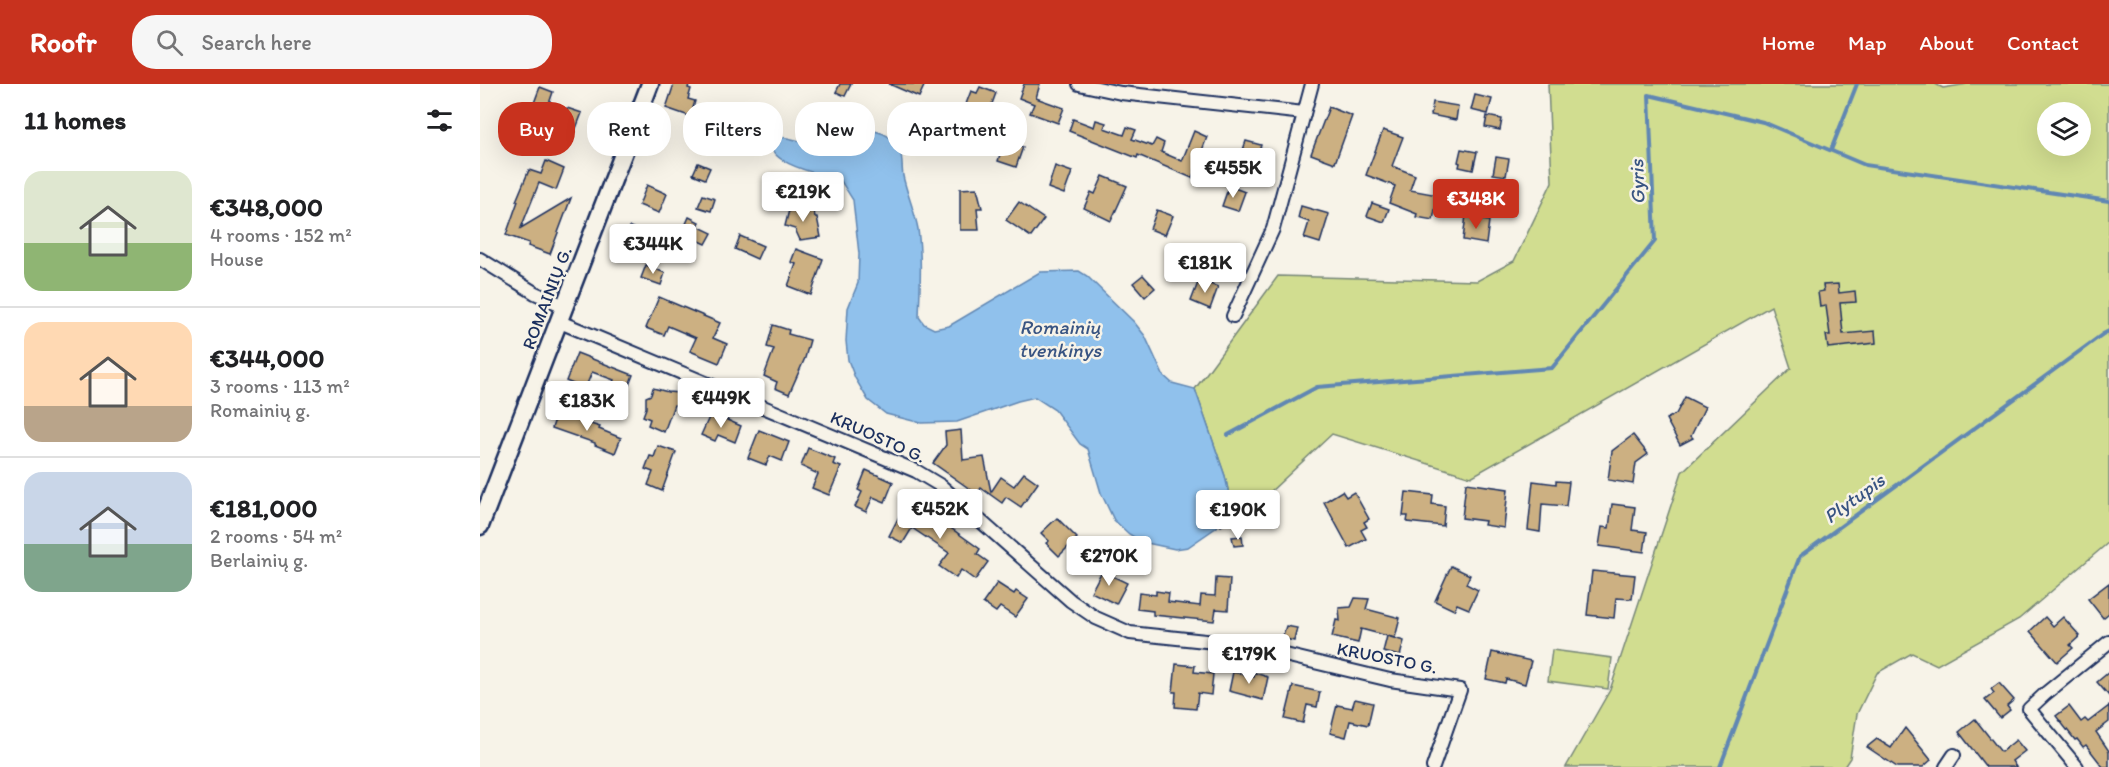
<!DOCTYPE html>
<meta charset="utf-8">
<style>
body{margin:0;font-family:Itim,sans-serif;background:#f6f6f6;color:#202124;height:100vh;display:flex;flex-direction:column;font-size:22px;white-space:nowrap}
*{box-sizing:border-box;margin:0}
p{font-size:20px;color:#757577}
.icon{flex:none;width:33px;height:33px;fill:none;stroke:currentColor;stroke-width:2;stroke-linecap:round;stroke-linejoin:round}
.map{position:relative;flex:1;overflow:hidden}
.sheet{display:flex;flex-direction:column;background:#fff;width:480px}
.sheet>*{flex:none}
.hud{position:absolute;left:18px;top:18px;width:570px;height:54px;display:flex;gap:12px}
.tools{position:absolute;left:1557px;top:18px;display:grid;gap:12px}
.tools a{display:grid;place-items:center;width:54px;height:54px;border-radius:50%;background:#fff;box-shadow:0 6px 24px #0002;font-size:30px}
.price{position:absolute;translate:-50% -51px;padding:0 14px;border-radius:6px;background:#fff;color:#222;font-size:20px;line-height:39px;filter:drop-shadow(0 2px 3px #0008)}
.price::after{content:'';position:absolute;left:50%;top:36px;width:18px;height:14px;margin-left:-9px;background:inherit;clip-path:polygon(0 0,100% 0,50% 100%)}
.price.current{background:#c8321e;color:#fff}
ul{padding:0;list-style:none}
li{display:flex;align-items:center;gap:18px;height:150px;padding:0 24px}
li+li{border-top:2px solid #e0e0e0}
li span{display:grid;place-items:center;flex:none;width:168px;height:120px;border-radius:18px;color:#555}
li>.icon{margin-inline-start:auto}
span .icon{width:72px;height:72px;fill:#fffc;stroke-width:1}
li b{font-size:26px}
h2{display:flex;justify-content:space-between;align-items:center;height:72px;padding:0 24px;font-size:26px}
.pill{padding:0 21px;border-radius:24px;background:#fff;box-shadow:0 6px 24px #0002;font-size:21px;line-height:54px}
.pill.current{background:#c8321e;color:#fff}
header{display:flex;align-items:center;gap:36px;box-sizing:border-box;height:84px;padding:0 30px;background:#c8321e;color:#fff}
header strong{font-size:28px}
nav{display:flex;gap:33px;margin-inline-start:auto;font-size:21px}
.search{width:420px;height:54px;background:#f6f6f6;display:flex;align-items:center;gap:15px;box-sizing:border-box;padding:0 21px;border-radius:24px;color:#757577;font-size:22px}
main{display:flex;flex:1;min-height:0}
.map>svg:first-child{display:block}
</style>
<header>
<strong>Roofr</strong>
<div class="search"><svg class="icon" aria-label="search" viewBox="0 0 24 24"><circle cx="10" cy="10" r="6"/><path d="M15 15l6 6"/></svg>Search here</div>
<nav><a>Home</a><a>Map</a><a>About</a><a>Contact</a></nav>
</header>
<main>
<section class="sheet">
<h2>11 homes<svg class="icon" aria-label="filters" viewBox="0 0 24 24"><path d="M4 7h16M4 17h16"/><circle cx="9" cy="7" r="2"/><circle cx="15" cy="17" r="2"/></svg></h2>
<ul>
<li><span style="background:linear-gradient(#dfe7d0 60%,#8fb573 0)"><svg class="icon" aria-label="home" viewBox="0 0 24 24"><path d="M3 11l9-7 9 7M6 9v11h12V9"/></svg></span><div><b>€348,000</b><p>4 rooms · 152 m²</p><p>House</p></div></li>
<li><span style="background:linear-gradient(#ffd9b3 70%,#b9a48a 0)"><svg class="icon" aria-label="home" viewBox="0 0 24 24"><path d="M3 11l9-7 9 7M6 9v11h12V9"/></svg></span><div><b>€344,000</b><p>3 rooms · 113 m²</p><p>Romainių g.</p></div></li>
<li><span style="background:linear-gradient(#c9d6e8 60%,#7fa58c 0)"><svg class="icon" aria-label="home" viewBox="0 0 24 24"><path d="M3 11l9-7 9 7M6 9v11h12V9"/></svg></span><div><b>€181,000</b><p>2 rooms · 54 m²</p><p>Berlainių g.</p></div></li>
</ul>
</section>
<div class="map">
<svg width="1629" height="683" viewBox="0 0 1629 683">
<rect width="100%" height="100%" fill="#f7f3e8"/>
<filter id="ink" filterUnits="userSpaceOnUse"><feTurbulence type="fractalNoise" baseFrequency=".0167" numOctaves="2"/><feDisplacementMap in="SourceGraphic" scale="12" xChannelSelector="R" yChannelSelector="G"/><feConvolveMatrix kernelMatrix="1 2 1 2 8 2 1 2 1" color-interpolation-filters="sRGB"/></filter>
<g filter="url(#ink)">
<g fill="#d1dd90" stroke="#768677" stroke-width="1.5" fill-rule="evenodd">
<path d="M1068,0H1455L1463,4L1488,0H1629V458L1539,535L1457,581L1432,569L1397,589L1377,630L1370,674L1364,683H1086L1130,606L1202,388L1311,284L1291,222L991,393L852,350L789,409L750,415L745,392L715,305L798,192L997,197L1034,177L1072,98ZM1568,28H1600V62H1568Z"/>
<polygon points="1072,566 1132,574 1128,605 1068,597"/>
</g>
<path fill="#90c1ec" stroke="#6187b3" stroke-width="1.5" d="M375,45C388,45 404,47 414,57C424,65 421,80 423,92C427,110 435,128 438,145C442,175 440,203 439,233L444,240L454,245L469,242L560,188L599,187L607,192L654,238L665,252L683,291L692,299L715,305L745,392L750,415L737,443L708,463L695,465L662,458L649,450L634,436L621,409L608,365L600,360L575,326L555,313L538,317L477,338L441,339L406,330L388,316L375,294L368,276L366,257L368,224L378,199L379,170L373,116L361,97C343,90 290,82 290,58C299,48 314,57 325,58C336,59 342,54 352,50C359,47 368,46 375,45Z"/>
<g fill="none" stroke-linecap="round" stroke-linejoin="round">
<g stroke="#6187b3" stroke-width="4">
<polyline points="1351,66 1377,0"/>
<polyline points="748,351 837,303 1072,284 1175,157 1169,11 1283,38 1385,81 1629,117"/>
<polyline points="1240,683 1320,472 1623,250 1629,247"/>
</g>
</g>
<g fill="#ccb082" stroke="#1b2f5e" stroke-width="1.5">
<polygon points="194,0 209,0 208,4 211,5 208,15 215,17 213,24 218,25 215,34 186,24"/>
<polygon points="360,0 371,0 365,12 356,8"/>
<polygon points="409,0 445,0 439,13"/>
<polygon points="544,0 560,0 556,14 584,24 578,39 550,29 554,20 539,14"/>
<polygon points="60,3 73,8 62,40 48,35"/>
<polygon points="500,3 516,9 509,28 486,20 491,7 497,9"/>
<polygon points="995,11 1012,15 1008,30 991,26"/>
<polygon points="953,18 978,22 976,36 951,31"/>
<polygon points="849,23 872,32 855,79 831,70"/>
<polygon points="87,24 102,29 93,52 78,47"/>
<polygon points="1007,32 1022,35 1020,46 1005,43"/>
<polygon points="593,35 614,43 616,36 626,39 624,44 644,51 647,43 656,46 652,55 672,62 676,55 684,59 681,68 702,77 714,47 727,53 712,94 658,71 657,74 589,47"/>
<polygon points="903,46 923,53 912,82 935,91 930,106 958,111 953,136 936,133 937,130 909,119 915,102 886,91"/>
<polygon points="524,57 543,63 536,83 518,77"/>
<polygon points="766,57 781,61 774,82 759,78"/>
<polygon points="981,65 997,68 993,86 979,83 980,79 978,78"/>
<polygon points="1016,73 1029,75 1026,92 1013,90"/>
<polygon points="66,77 84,85 76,106 59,99 41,144 91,114 70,170 48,162 49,159 26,151 38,117 36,117 49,86 61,90"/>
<polygon points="218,79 230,84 225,95 213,90"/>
<polygon points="575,82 592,88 584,110 568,104"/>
<polygon points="623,92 647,102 631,137 604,124 611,108 615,110"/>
<polygon points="167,101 187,110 179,129 159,121"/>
<polygon points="749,102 765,108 758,127 742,122"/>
<polygon points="497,104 502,124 497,124 499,146 480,146 480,105"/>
<polygon points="223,111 235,115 231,127 218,123"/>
<polygon points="539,118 564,135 551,153 526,136"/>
<polygon points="892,119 909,125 904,138 887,132"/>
<polygon points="310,122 334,128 335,133 337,133 341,153 320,156 315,145 305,142"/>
<polygon points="821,122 849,130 840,159 824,154 829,138 818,134"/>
<polygon points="677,126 693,132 685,151 670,145"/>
<polygon points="986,131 1003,134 1003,136 1009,137 1006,160 983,156"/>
<polygon points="209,133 219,138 217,142 232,149 226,160 202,149"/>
<polygon points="150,143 174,153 167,172 142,162"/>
<polygon points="260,152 283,162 277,175 255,165"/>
<polygon points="316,165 343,175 331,211 308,202 316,180 311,178"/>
<polygon points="166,181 185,189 181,201 161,194"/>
<polygon points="663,191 675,204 665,213 653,199"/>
<polygon points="719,196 738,203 730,225 711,217"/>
<polygon points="1358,200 1359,209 1375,207 1376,218 1360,219 1363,250 1395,247 1396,259 1348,264 1346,251 1350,251 1346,222 1340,223 1338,208 1344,207 1343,201"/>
<polygon points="179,213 240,239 233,254 247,260 239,279 210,267 216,254 188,242 184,251 166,244"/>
<polygon points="293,241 309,246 308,250 330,256 325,274 309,310 295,304 297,298 284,292 294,265 287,263"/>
<polygon points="97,269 153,291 142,319 127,313 134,296 112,288 105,305 86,297"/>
<polygon points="173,304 188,308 199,309 199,321 194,321 184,348 168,341 170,335 163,332 166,324 166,313 171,311"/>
<polygon points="1205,313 1225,323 1211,352 1213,354 1200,361 1186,335 1196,330"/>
<polygon points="77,329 120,343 119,345 141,354 135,369 115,361 115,359 72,344"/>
<polygon points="231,329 261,342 255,358 238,351 235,357 221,351"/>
<polygon points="279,346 309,358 302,377 290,372 286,381 268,374"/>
<polygon points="481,346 483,376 504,373 511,408 521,393 534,402 544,389 558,399 541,423 526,413 522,419 501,404 497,410 453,379 466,361 465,348"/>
<polygon points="1153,351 1168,370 1156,379 1153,400 1128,396 1132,367"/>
<polygon points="178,362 196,368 182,407 168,401 173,388 165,385 170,372 174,373"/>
<polygon points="328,364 355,375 353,380 361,383 349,411 332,404 338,390 321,382"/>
<polygon points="386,386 413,398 405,418 393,413 386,428 375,423 382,408 378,406"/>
<polygon points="1053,397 1076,400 1076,397 1089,398 1086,422 1062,420 1060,448 1048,446"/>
<polygon points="986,399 1028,405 1024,444 1004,441 1005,437 982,434"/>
<polygon points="862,407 866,413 874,408 889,435 884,438 887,443 881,446 886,455 869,464 844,418"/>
<polygon points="926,408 953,411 952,420 965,422 963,442 927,438 928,432 923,432"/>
<polygon points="427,417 453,428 470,439 468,442 500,465 497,470 508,478 495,496 481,486 476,494 459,482 469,469 432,444 423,459 409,452"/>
<polygon points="1132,420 1155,423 1152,446 1167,448 1164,468 1119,462 1122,443 1129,444"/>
<polygon points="743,423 751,435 741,442 733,429"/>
<polygon points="577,434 597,454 579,472 566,459 569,457 561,449"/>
<polygon points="762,452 763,461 754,462 752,453"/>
<polygon points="971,482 990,491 986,500 998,506 989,525 977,520 974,526 955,517"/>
<polygon points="622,487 647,499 636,520 611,508"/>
<polygon points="1112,487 1155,491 1152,515 1136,514 1134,534 1107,531"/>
<polygon points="736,494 750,495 748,526 736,525 734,537 673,531 673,527 657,525 659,509 676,511 676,507 689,509 688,518 720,522 721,511 735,512"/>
<polygon points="517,499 534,510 536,507 548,515 535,533 520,523 516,528 503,519"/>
<polygon points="1629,499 1629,529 1623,534 1608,515"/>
<polygon points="875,514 889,515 886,525 920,534 915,554 881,545 878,559 852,553 856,536 860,537 859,524 871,523"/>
<polygon points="1565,533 1573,542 1583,533 1600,552 1590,561 1593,564 1577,578 1550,547"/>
<polygon points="806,542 817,544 814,557 802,554"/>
<polygon points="907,552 924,557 920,572 903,568"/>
<polygon points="1012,568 1051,577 1045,600 1026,595 1025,599 1006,595"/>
<polygon points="696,580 715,582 714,588 733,590 731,611 718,609 716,625 695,623 696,608 693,608"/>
<polygon points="753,588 774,593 775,589 788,593 783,616 749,607"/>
<polygon points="1629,588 1629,612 1617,598"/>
<polygon points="1519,599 1534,616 1527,622 1530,626 1520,634 1505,616 1514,609 1511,605"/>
<polygon points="813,602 840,608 837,623 827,621 823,639 805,635"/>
<polygon points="875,615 893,619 888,641 870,637 866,653 850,649 857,621 872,624"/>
<polygon points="1589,622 1601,638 1605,635 1608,638 1629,622 1629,638 1616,648 1629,667 1629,683 1623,683 1606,661 1603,663 1597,655 1595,656 1576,632"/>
<polygon points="1495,635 1521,668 1536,656 1545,667 1532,677 1536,683 1506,683 1479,648"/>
<polygon points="1425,644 1451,676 1443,683 1417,683 1387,663 1397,655 1411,664"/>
</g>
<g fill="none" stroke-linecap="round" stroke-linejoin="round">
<defs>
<g id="street">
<polyline points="599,0 641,9 824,29"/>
<polyline points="0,175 55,209 86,223"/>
<polyline points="753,232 793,145 832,0"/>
<polyline points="80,238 436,387 461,402 591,517 616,534 650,549 763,561 910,596 980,606 953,683"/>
<polyline points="1466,683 1474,671"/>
<polyline points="1597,683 1549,625 1565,610 1629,558"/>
</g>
<polyline id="secondary" points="0,442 170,0"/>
</defs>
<use href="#street" stroke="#1b2f5e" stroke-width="16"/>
<use href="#secondary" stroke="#1b2f5e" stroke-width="21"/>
<use href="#street" stroke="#f7f3e8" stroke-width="12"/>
<use href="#secondary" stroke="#f7f3e8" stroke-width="16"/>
</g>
</g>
<g text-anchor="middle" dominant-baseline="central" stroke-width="5" stroke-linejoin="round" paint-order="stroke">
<g font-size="18" fill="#1b2f5e" stroke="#f7f3e8">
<text transform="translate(67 214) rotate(-69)">ROMAINIŲ G.</text>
<text transform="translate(398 353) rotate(24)">KRUOSTO G.</text>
<text transform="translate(907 574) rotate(11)">KRUOSTO G.</text>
</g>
<g font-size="20" font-style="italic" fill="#385482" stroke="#f7f3e8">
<text transform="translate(1157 98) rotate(-92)">Gyris</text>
<text x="580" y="243">Romainių<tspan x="580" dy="23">tvenkinys</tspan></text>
<text transform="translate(1374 414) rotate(-36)">Plytupis</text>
</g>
</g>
</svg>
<div class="tools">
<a><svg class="icon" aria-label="layers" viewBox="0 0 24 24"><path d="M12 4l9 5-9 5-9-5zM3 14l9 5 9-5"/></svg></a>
</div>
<b class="price" style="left:753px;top:115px">€455K</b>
<b class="price" style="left:323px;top:139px">€219K</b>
<b class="price current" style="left:996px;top:146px">€348K</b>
<b class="price" style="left:173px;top:191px">€344K</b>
<b class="price" style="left:725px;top:210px">€181K</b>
<b class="price" style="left:241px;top:345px">€449K</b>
<b class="price" style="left:107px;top:348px">€183K</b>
<b class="price" style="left:460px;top:456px">€452K</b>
<b class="price" style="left:758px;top:457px">€190K</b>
<b class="price" style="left:629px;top:503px">€270K</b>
<b class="price" style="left:769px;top:601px">€179K</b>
<div class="hud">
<a class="pill current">Buy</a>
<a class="pill">Rent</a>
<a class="pill">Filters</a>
<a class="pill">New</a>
<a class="pill">Apartment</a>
</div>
</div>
</main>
